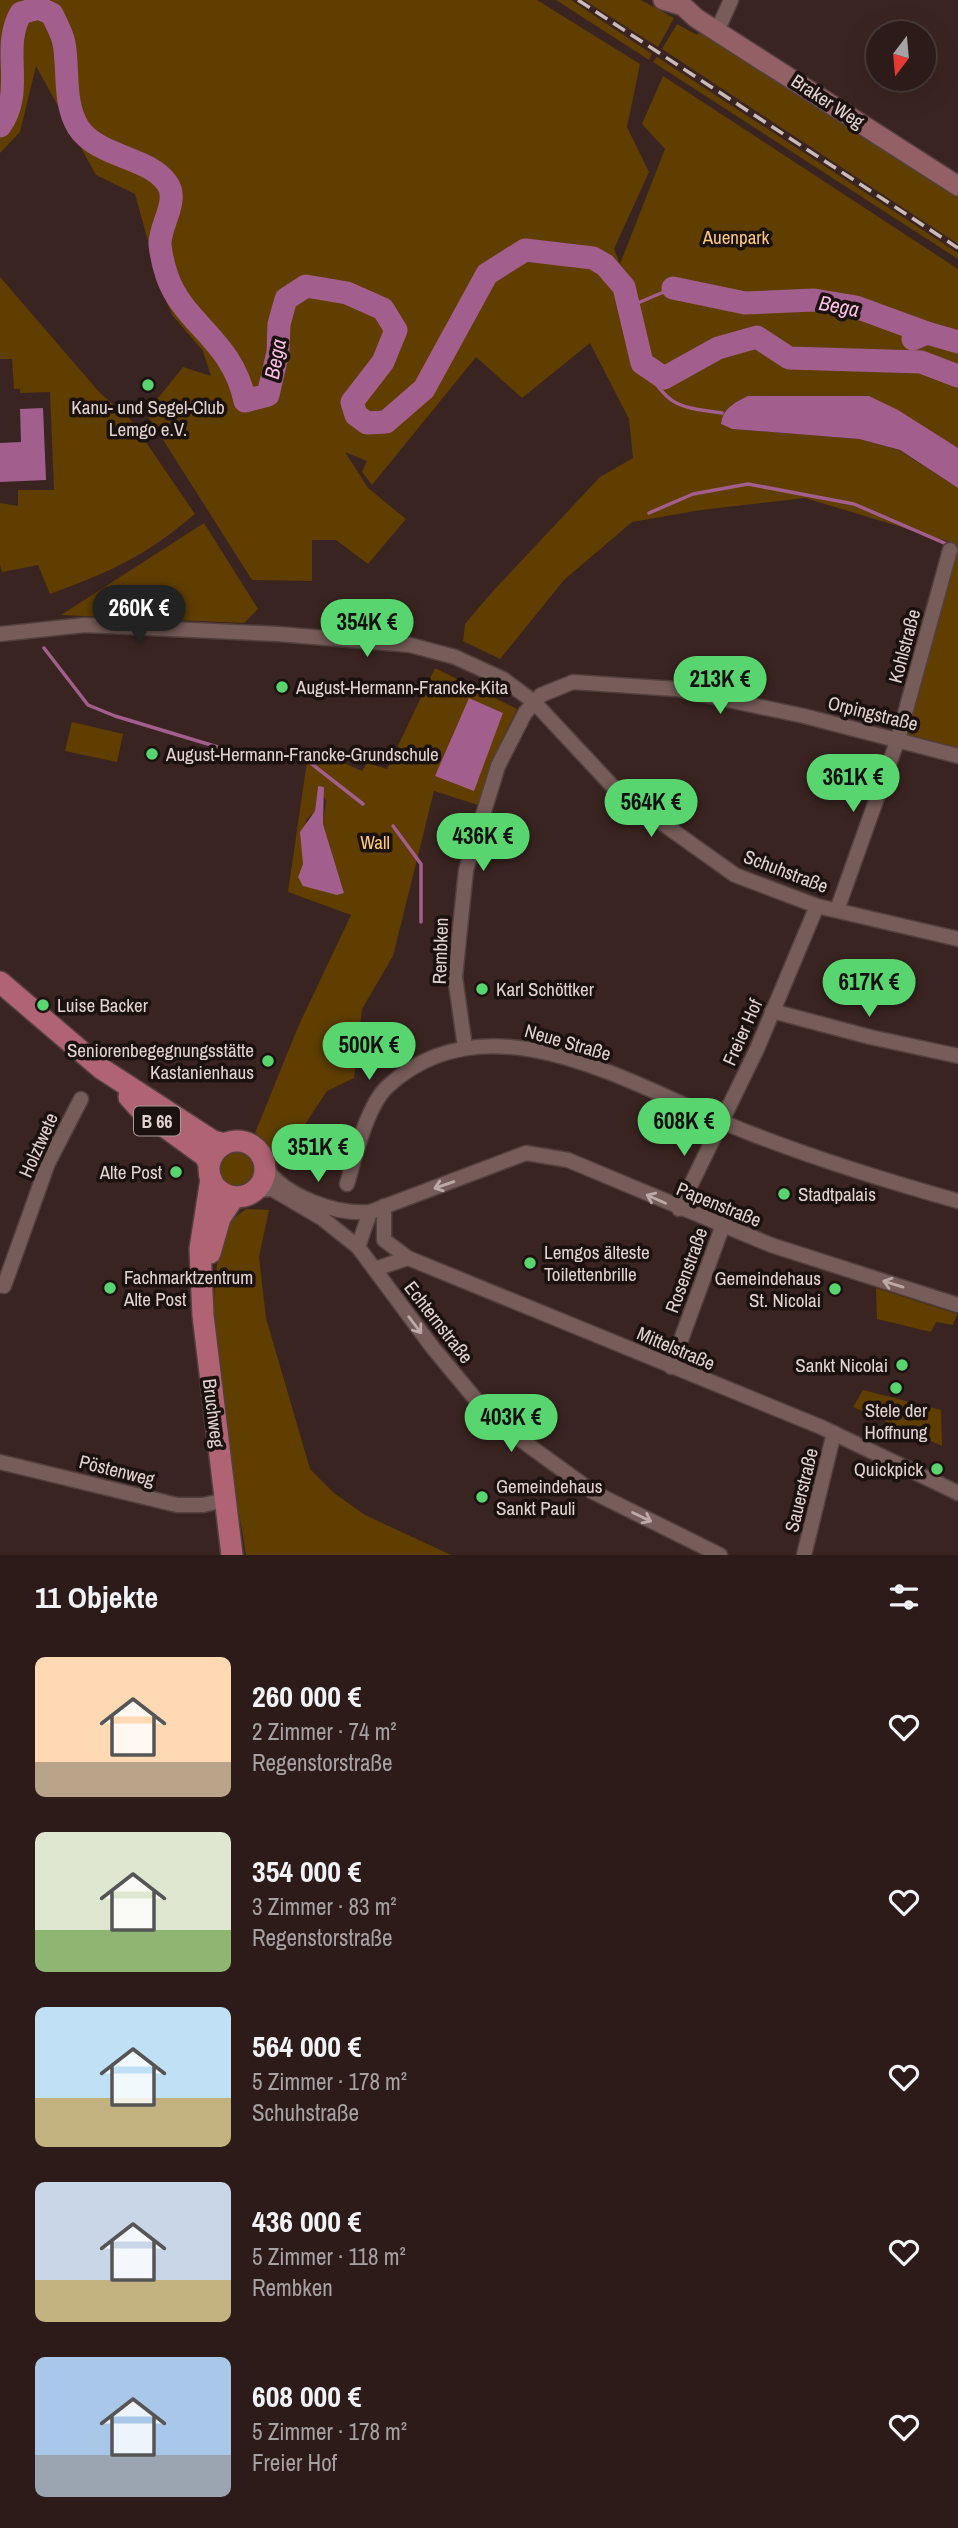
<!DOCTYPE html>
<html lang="de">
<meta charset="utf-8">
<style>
body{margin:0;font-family:"Archivo Narrow",sans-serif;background:#382826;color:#f1f3f6;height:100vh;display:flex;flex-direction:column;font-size:26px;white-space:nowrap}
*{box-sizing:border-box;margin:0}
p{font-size:23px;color:#a6a1a2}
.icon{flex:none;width:38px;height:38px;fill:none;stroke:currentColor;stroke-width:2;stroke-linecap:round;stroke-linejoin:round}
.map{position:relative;height:1555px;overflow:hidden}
.panel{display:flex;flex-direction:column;background:#2c1b19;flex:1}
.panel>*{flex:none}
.needle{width:46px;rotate:196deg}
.fabs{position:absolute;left:866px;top:21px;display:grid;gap:14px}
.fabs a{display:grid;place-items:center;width:70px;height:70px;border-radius:50%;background:#2c1b19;box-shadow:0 7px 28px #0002,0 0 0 2px #483938;font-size:35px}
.price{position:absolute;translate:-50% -60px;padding:0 16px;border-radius:24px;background:#59d56f;color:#111;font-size:23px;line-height:46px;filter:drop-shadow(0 2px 4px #0008)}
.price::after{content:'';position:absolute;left:50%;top:42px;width:21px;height:16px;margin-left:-10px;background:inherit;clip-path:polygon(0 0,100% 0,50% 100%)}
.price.selected{background:#222;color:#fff}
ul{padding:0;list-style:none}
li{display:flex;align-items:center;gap:21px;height:175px;padding:0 35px}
li span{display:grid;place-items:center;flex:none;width:196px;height:140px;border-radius:10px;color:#555}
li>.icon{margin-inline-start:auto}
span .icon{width:84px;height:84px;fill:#fffc;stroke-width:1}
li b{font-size:30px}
h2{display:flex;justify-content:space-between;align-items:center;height:84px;padding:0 35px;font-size:30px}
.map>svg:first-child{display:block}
</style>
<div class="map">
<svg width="958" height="1555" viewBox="0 0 958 1555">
<rect width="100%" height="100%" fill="#3a2421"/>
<g fill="#5f3e00" fill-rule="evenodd">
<path d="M0,0H537L640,64L627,127L649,172L614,249L620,264L665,149L642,124L663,76L958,269V448L869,396H748C734,403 723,408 721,424L732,429L859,439L899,450L958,488V748L904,733L954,543L805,498L701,510L632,522L564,580L500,659L463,641L465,624L493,591L600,477L633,458L629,419L590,343L522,398L476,357L372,485L362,472L367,461L345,452L368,488L406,519L368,564L336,540H312V581L252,580L146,413L183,367L211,376L203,351L173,316L163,295L135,194L96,175L36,66L20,132L0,153Z"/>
<polygon points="556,0 571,0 652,54 649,60"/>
<polygon points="584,0 641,0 674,18 658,47"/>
<polygon points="677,24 697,35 700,32 958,193 958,244 662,49"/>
<polygon points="657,57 958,253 958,259 653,62"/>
<path d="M0,277L100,393L130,419L195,514C144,557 112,571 50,594L38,565L2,572L0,565V503L18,506V490H54L50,392L20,393V389H14L12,359H0Z"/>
<polygon points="204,523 258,609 244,623 61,615"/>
<path d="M435,668L517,709L503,738L481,806L434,791L393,956L362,1009L354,1078L327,1091L280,1162L267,1143L255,1133L298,1027L351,915L288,892L309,748L362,771L367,763L387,769ZM469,698L503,713L473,791ZM318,786L326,801L323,824L344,893L298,877L303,864L306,820L315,811Z"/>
<polygon points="72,722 123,734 117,762 65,751"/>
<circle cx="237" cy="1169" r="21"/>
<path d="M246,1209L269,1210L259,1257L266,1318L310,1469L334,1493L365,1515L451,1555H246C233,1469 194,1305 227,1227C230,1219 240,1214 246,1209Z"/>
<polygon points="876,1288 957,1314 953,1325 936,1322 931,1332 877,1319"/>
<polygon points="863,1390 941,1410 942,1446 853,1407"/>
</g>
<g fill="#a25e8c">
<path d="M748,396H869L898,410L958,448V488L900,450L859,439L732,429L721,424C723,408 734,403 748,396Z"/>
<polygon points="43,408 46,480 0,482 0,443 21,442 20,409"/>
<polygon points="469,698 503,713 474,791 435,776"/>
<polygon points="318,786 324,787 323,824 344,893 337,895 303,886 298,877 303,864 300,832 315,811"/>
</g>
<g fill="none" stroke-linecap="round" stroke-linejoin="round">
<g stroke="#a25e8c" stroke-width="3.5">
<polyline points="626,308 673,288"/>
<path d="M642,363C670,406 672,406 722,413"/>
<polyline points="649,513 693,494 748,484 854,504 958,549"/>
<polyline points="44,648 88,705 115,716 231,751 299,754 363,804"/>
<polyline points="393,826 421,864 421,922"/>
</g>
<g stroke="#a25e8c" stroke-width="23">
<path d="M0,126C26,90 0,48 21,13L39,8L52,14C56,23 62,33 64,43C69,71 63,102 78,127C98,158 148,156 167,183C180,201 159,225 160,245C161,254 164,267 167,276C184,325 232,339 245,401L268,395L278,352L279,324L286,299L306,286L347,293L383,309L396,330L383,362L352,402L356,415L367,423L386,422L424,389L487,274L525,250L593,258L605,265L624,287L642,363L664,378L718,348L757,337L789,358L921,362L958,376"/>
<polyline points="673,288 745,303 814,300 856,307 927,333"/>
<polyline points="913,339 927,333 958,342"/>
</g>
<defs>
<g id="street">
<polyline points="717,31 731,0"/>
<polyline points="0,634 85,625 278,634 410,645 455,657 503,679 534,702 617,791 735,875 817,906 958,939"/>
<polyline points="837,910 898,739 950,550"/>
<polyline points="772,1011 870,1037 958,1056"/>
<polyline points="465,1047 455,977 466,870 498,766 525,713 541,695 573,682 676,689 804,716 958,756"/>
<path d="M265,1167C284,1196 336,1215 370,1212L526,1153L568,1160L771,1245L958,1305"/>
<path d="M347,1184C355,1157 367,1106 387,1087C491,990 641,1091 747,1132C816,1159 886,1181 958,1201"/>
<polyline points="255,1190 272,1189 323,1219 358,1247 433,1348 482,1407 517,1437 593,1492 720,1555"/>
<polyline points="384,1206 384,1240 408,1258 821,1427 958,1493"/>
<polyline points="679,1209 757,1049 817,906"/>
<polyline points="358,1247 370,1212"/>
<polyline points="375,1269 408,1258"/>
<polyline points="0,1285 4,1286 48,1163 81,1099"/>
<polyline points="671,1367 723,1225"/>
<polyline points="0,1462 177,1505 203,1505 226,1500"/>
<polyline points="804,1555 834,1433"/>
</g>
<polyline id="secondary" points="663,0 683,6 696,18 958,186"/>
<g id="primary">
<polyline points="0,982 102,1069 213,1141 224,1144"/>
<polyline points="129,1097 139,1108 205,1156 209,1164"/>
<circle cx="237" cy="1169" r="28"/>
<polyline points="211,1179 200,1249 203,1315 232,1555"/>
<polyline points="210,1253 220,1218 234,1197"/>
</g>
</defs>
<use href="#street" stroke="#53403e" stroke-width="17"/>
<use href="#secondary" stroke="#53403e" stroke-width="22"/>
<use href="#primary" stroke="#53403e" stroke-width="24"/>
<use href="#street" stroke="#775d59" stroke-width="14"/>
<use href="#secondary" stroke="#936066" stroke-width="19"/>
<use href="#primary" stroke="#af6373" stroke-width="21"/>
<polyline stroke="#cbbbb8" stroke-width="3.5" stroke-dasharray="14 7" stroke-linecap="butt" points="578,0 958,248"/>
</g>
<defs><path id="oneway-shaft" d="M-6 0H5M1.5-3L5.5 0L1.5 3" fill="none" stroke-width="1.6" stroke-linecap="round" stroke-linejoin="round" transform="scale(1.75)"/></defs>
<g stroke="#bdaaa6">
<use href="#oneway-shaft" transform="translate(444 1185) rotate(161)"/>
<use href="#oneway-shaft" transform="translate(656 1199) rotate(-156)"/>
<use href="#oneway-shaft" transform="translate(893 1284) rotate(-163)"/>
<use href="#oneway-shaft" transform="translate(415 1325) rotate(53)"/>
<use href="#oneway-shaft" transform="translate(642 1517) rotate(26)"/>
</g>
<g fill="#59d56f" stroke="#1b110f" stroke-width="2.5">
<circle cx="148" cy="385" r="7"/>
<circle cx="282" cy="687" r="7"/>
<circle cx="152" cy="754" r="7"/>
<circle cx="482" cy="989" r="7"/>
<circle cx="43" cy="1005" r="7"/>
<circle cx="268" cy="1061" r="7"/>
<circle cx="176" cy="1172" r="7"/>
<circle cx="784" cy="1194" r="7"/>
<circle cx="530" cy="1263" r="7"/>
<circle cx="110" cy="1288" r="7"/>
<circle cx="835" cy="1289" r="7"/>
<circle cx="902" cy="1365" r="7"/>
<circle cx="896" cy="1388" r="7"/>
<circle cx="937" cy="1469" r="7"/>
<circle cx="482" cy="1497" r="7"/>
</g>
<g text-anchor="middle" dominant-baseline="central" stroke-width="7" stroke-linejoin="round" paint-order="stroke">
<rect fill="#1b110f" stroke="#a69996" stroke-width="2" x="134" y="1106.5" width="46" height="29" rx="5"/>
<g font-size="18" font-weight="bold" fill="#e2d3d0">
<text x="157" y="1121">B 66</text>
</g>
<g font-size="19" fill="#e2d3d0" stroke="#1b110f">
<text transform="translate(828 101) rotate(33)">Braker Weg</text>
<text transform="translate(904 646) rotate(-75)">Kohlstraße</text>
<text transform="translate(873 713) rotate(14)">Orpingstraße</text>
<text transform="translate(786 871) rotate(21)">Schuhstraße</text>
<text transform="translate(440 951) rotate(-88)">Rembken</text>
<text transform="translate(742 1032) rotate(-66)">Freier Hof</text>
<text transform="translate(568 1042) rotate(16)">Neue Straße</text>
<text transform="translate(38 1145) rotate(-66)">Holztwete</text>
<text transform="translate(719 1204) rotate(22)">Papenstraße</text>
<text transform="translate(686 1270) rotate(-70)">Rosenstraße</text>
<text transform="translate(439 1322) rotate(52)">Echternstraße</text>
<text transform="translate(676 1348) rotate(23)">Mittelstraße</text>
<text transform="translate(214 1413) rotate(83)">Bruchweg</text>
<text transform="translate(117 1470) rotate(14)">Pöstenweg</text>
<text transform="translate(801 1490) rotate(-76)">Sauerstraße</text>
</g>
<g font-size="19" fill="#fbc87e" stroke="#1b110f">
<text x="736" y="237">Auenpark</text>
<text x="375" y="842">Wall</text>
</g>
<g font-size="19" fill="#e2d3d0" stroke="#1b110f" text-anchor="start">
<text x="148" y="407" text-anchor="middle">Kanu- und Segel-Club<tspan x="148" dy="22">Lemgo e.V.</tspan></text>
<text x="296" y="687">August-Hermann-Francke-Kita</text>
<text x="166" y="754">August-Hermann-Francke-Grundschule</text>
<text x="496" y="989">Karl Schöttker</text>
<text x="57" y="1005">Luise Backer</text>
<text x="254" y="1050" text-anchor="end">Seniorenbegegnungsstätte<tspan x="254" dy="22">Kastanienhaus</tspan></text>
<text x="162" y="1172" text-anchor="end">Alte Post</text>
<text x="798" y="1194">Stadtpalais</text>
<text x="544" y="1252">Lemgos älteste<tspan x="544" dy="22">Toilettenbrille</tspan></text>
<text x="124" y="1277">Fachmarktzentrum<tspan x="124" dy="22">Alte Post</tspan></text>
<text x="821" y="1278" text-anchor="end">Gemeindehaus<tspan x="821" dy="22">St. Nicolai</tspan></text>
<text x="888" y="1365" text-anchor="end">Sankt Nicolai</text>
<text x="896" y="1410" text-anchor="middle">Stele der<tspan x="896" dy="22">Hoffnung</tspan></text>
<text x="923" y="1469" text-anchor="end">Quickpick</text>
<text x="496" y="1486">Gemeindehaus<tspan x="496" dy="22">Sankt Pauli</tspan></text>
</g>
<g font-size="21" font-style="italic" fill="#f9bfe4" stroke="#1b110f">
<text transform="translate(839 306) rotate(11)">Bega</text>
<text transform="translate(275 359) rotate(-79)">Bega</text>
</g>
</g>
</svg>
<div class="fabs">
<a><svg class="needle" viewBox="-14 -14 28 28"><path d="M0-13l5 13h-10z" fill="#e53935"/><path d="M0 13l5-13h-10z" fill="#a6a1a2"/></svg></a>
</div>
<b class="price selected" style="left:139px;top:645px">260K €</b>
<b class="price" style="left:367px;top:659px">354K €</b>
<b class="price" style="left:720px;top:716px">213K €</b>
<b class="price" style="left:853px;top:814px">361K €</b>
<b class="price" style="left:651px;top:839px">564K €</b>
<b class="price" style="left:483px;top:873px">436K €</b>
<b class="price" style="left:869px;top:1019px">617K €</b>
<b class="price" style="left:369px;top:1082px">500K €</b>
<b class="price" style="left:684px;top:1158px">608K €</b>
<b class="price" style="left:318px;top:1184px">351K €</b>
<b class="price" style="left:511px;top:1454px">403K €</b>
</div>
<section class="panel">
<h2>11 Objekte<svg class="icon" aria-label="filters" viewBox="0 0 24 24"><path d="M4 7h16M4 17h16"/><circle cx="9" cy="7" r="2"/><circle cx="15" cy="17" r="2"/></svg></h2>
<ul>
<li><span style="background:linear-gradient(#ffd9b3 75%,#b9a48a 0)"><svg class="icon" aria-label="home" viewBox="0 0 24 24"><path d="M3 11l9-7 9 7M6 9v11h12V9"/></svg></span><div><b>260 000 €</b><p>2 Zimmer · 74 m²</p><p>Regenstorstraße</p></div><svg class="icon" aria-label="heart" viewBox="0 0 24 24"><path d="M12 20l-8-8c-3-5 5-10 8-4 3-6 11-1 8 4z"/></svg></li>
<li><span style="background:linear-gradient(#dfe7d0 70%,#8fb573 0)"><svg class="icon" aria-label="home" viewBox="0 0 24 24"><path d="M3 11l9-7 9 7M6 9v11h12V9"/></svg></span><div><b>354 000 €</b><p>3 Zimmer · 83 m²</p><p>Regenstorstraße</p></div><svg class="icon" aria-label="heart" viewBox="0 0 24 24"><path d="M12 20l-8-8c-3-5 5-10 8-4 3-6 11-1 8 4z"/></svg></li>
<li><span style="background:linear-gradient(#bfe0f5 65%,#c2b280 0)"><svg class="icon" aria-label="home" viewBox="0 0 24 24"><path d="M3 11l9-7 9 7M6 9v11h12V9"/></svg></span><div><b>564 000 €</b><p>5 Zimmer · 178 m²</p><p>Schuhstraße</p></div><svg class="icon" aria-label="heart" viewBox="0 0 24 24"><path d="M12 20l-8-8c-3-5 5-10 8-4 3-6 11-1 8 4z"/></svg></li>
<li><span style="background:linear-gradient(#c9d6e8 70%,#c2b280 0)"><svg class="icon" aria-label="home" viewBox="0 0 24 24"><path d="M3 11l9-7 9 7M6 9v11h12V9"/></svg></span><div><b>436 000 €</b><p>5 Zimmer · 118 m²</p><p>Rembken</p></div><svg class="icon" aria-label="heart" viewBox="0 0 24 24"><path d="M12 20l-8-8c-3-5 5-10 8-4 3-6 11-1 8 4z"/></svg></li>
<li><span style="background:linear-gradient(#a9c7e8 70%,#9aa5b1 0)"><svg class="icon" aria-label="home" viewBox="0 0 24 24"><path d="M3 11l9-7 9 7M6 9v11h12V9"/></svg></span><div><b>608 000 €</b><p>5 Zimmer · 178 m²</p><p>Freier Hof</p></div><svg class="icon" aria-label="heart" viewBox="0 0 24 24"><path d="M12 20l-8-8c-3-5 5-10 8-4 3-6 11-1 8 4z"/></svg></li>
</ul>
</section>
